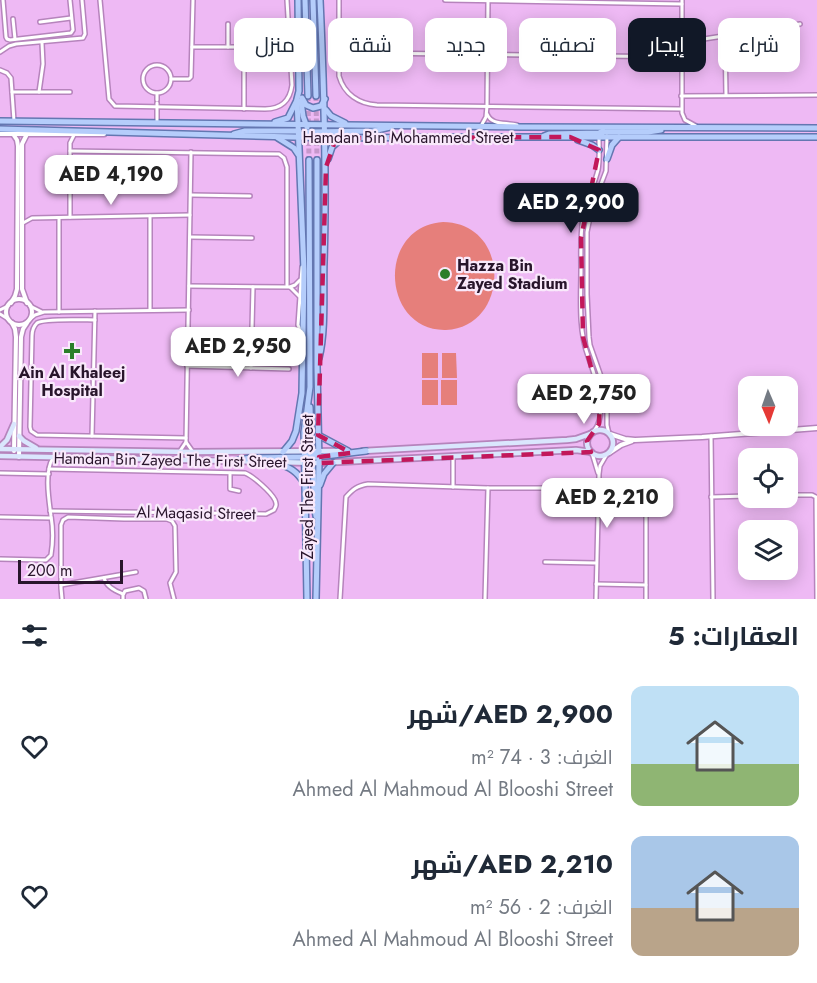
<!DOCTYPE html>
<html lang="ar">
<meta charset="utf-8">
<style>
body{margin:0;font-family:Jost,Cairo,sans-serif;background:#f6f6f7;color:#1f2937;direction:rtl;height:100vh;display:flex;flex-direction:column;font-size:22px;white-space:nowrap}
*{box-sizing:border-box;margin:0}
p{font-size:20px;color:#747a83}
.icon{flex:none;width:33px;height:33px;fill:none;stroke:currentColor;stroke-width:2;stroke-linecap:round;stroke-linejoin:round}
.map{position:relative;height:599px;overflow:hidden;direction:ltr}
.details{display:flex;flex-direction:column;background:#fff;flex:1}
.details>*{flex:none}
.guide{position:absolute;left:18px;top:18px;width:782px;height:54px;direction:rtl;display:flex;gap:12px}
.needle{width:39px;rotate:178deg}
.controls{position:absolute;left:738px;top:376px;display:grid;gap:12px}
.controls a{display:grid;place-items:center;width:60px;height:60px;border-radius:12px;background:#fff;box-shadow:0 3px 15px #0003;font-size:30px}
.scale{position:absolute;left:18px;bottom:15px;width:105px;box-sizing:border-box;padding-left:6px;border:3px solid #28152b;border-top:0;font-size:16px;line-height:21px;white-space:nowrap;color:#28152b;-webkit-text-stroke:4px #f9e9fb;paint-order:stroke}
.price{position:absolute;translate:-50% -51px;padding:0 14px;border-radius:12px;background:#fff;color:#222;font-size:20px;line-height:39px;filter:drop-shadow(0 2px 3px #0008)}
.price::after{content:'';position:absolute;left:50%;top:36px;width:18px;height:14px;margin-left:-9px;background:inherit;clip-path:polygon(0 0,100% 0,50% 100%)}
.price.active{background:#111827;color:#fff}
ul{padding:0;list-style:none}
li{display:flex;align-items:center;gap:18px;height:150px;padding:0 18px}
li span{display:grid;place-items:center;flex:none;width:168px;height:120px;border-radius:12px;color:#555}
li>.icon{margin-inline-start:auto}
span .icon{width:72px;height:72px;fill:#fffc;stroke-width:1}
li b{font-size:26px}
h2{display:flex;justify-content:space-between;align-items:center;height:72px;padding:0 18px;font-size:26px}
.pill{padding:0 21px;border-radius:12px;background:#fff;box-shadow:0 3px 15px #0003;font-size:21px;line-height:54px}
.pill.active{background:#111827;color:#fff}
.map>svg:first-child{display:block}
</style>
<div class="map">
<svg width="817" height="599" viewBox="0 0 817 599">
<rect width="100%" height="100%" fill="#eeb9f4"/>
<g fill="#e67f7b">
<path d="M443,222C512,223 510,327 446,330C382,332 375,227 443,222Z"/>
<rect x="422" y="353" width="16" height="25"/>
<polygon points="442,353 456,353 457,378 442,378"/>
<rect x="422" y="380" width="16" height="25"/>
<rect x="441" y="380" width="16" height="25"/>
</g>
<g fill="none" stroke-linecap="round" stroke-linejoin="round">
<g stroke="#c698cc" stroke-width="5" stroke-dasharray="5 2.5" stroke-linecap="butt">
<polyline points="308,96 309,160"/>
<polyline points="316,96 317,160"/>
</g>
<defs>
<g id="minor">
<polyline points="3,0 6,37 7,39 10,40 71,33 73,30 70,0"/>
<path d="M100,0L109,99L115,106L265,109C281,109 290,101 292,85L287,0"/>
<path d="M339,0V76C344,94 359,104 377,105L681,109"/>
<polyline points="445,0 682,4"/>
<polyline points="682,0 682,113 685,120 696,126"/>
<polyline points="13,19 15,39"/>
<polyline points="40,22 71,18"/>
<polyline points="228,24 228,47"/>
<polyline points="725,36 726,95"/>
<polyline points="691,41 800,24"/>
<polyline points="239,46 237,41 242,38"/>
<polyline points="192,47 234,47 239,46"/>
<polyline points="244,49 247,48 252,42 251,38 246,38"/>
<polyline points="0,52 9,46 16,44 83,38 85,34 82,0"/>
<polyline points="370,53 681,57"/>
<polyline points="244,64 291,61"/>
<circle cx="157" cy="79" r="14"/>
<polyline points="0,70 7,73 11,78 14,121"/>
<polyline points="171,79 189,79 191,77 193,0"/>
<polyline points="12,92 70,92"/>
<polyline points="39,92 43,64 42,43"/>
<polyline points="157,93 157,100"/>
<polyline points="681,96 817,95"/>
<polyline points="157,103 157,122"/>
<polyline points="244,109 244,49"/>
<path d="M487,114C492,126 506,122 517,125"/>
<polyline points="481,126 486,117 487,106 488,0"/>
<polyline points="607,136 606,171 592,208 587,232 587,294 589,337 590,345 604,385 607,403 607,425 609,434"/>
<polyline points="70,151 279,154 284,158 287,167 287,286"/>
<polyline points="191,195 250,196"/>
<polyline points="150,216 150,310"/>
<polyline points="70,217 70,143 74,135"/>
<polyline points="23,223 32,218 190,215"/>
<polyline points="190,237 252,238"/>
<polyline points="189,286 290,287 295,285 300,280"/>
<polyline points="290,287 299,296"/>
<polyline points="30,306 42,312"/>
<polyline points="0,310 8,306"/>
<polyline points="59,312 59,218"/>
<polyline points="0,314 8,319"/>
<polyline points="30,319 35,315 44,312 189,310"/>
<path d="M95,320C85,320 44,318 37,323C33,327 32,332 32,336L30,427L31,431L37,435L186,438"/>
<polyline points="301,332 298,325 302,267"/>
<polyline points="187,366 289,369"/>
<polyline points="251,368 253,287"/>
<polyline points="20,372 24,376 31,376"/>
<path d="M594,431C609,413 595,376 588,356C578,329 581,297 581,269C581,252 580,235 583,218C586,202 594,186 598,170C600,159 599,148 599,138"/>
<polyline points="92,436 95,311"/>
<polyline points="711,436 713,599"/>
<polyline points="186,442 193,452"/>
<polyline points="180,451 186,442 191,152"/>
<polyline points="592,453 598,473"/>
<path d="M49,469L245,473C253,476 271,492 275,500C277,505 276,506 274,510L266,514L50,511"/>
<polyline points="0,473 49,474"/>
<polyline points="230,473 230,489 239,491"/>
<polyline points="646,486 646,599"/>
<polyline points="453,487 453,456"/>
<polyline points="788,495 812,495 816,497 817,599"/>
<polyline points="711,497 748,496"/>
<polyline points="0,517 51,518"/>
<path d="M0,559L42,560H46L51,555C53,543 53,528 51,516C49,501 44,471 53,458"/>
<polyline points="545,562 596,563"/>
<path d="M104,578C106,586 115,591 123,594"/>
<polyline points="596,584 646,585"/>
<polyline points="61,585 136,572"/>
<polyline points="62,599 61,588 61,525 63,520 68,517 124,519 167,519 172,521 175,526 176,572 170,583 174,599"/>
<polyline points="123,599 123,595 125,591 139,588 144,591 146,599"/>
<path d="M340,599L346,497C353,489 357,486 368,484L488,488H598"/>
<polyline points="485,599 488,488"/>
<polyline points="596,599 599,474 600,466 607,454"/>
</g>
<g id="tertiary">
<polyline points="0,134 104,134"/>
<circle cx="19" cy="312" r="13"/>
<polyline points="11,303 15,296 17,289 18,146 17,140 13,134"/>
<polyline points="27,303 22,289 22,144 27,134"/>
<polyline points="12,323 15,329 16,337 14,451"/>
<polyline points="610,434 625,439 635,440 702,437 817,428"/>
<polyline points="609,453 621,445 632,441"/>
<polyline points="19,457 21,337 23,329 27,323"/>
</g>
<g id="secondary">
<circle cx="600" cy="443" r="13"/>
<polyline points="19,436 24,441 36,448"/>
<polyline points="0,447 7,440 14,424"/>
<polyline points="0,449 193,452 346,451"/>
<polyline points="363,451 567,440 576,439 590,434"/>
<polyline points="0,456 319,463 576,450 591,452"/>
</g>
<g id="primary">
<polyline points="305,0 308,96"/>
<polyline points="313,0 316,96"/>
<polyline points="302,98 306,105 313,108 321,106 325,99"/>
<polyline points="301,101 303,116 307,127"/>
<polyline points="326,110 331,116 345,123"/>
<polyline points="0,121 521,127 817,128"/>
<polyline points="275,122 288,118 297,100"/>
<polyline points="0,129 332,138 478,137 817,137"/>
<polyline points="234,134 245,131 299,131"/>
<polyline points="544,136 549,134 599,133 603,131"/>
<polyline points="299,137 304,133 309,132 373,131 390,127"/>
<polyline points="599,137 601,134 604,132 648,132 661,130"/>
<polyline points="278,138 294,148 298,154"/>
<polyline points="578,140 592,145 599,150"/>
<polyline points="328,159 332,147 342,138"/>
<polyline points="607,159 612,145 619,137"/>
<path d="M319,358C326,330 323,291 324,262C327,174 324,87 320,0"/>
<path d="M310,407C311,423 308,442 315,457"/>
<polyline points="318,435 348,451"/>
<polyline points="283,452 292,441 296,431 302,393 304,271 297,99 299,91 298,0"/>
<path d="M308,455C317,468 312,499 316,516"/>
<polyline points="317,457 366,451"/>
<polyline points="235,461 250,458 306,457 314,455 319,451"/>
<path d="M277,463C289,467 297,471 304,483"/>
<polyline points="320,485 324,474 333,463"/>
<polyline points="307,599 304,432 310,387 309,160"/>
<polyline points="316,599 319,463 317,367 317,160"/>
</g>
</defs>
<use href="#minor" stroke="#b684bc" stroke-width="6"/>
<use href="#tertiary" stroke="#b684bc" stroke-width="7"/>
<use href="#secondary" stroke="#b684bc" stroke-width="8"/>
<use href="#primary" stroke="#6477b1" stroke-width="8"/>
<use href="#minor" stroke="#fff" stroke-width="3"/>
<use href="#tertiary" stroke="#fff" stroke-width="4"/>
<use href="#secondary" stroke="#dae6fd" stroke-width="4.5"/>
<use href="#primary" stroke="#b5cdfb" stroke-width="5"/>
</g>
<path fill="none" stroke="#c2185b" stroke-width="4.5" stroke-dasharray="12 8" stroke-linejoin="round" d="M570,137L599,150L581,238L583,337L600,401L599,424L587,441L591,452L319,463V457L351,453L318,435L326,167L334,144L343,138Z"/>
<g fill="#2c7e2a" stroke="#f9e9fb" stroke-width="2">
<circle cx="445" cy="274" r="6"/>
<path d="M69 342h6v6h6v6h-6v6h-6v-6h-6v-6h6z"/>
</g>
<g text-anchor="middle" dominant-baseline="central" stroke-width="4.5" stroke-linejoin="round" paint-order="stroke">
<g font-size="16" fill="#28152b" stroke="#f9e9fb">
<text x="408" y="137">Hamdan Bin Mohammed Street</text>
<text transform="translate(170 460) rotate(1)">Hamdan Bin Zayed The First Street</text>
<text transform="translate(307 487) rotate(-90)">Zayed The First Street</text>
<text transform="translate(196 513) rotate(1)">Al Maqasid Street</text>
</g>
<g font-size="16" font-weight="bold" fill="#28152b" stroke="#f9e9fb" text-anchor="start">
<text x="457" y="265">Hazza Bin<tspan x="457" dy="18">Zayed Stadium</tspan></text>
<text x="72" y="372" text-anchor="middle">Ain Al Khaleej<tspan x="72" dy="18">Hospital</tspan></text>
</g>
</g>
</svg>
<div class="controls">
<a><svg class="needle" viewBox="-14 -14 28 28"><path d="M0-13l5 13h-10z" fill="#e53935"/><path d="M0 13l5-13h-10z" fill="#747a83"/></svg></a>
<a><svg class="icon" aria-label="locate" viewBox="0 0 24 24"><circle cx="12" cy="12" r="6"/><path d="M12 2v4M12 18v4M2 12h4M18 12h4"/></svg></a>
<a><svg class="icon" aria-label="layers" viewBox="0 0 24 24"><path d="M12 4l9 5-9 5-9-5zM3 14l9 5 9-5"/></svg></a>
</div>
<div class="scale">200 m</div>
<b class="price" style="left:111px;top:206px">AED 4,190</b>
<b class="price active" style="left:571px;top:234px">AED 2,900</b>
<b class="price" style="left:238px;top:378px">AED 2,950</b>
<b class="price" style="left:584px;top:425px">AED 2,750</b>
<b class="price" style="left:607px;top:529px">AED 2,210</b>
<div class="guide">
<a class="pill">شراء</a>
<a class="pill active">إيجار</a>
<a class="pill">تصفية</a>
<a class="pill">جديد</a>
<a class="pill">شقة</a>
<a class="pill">منزل</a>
</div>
</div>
<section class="details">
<h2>العقارات: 5<svg class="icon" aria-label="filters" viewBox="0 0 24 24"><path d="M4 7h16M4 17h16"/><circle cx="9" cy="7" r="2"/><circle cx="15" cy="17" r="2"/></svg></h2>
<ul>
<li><span style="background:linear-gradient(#bfe0f5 65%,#8fb573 0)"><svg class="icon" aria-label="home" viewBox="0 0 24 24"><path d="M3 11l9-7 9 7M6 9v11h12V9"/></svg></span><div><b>AED 2,900/شهر</b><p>الغرف: 3 · 74 m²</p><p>Ahmed Al Mahmoud Al Blooshi Street</p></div><svg class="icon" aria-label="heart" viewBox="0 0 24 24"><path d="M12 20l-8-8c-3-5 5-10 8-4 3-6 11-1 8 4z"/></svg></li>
<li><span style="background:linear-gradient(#a9c7e8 60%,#b9a48a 0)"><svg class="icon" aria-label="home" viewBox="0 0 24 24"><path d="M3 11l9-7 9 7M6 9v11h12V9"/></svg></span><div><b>AED 2,210/شهر</b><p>الغرف: 2 · 56 m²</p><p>Ahmed Al Mahmoud Al Blooshi Street</p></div><svg class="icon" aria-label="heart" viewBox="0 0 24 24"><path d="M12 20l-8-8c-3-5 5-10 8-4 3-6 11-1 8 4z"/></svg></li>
</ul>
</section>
